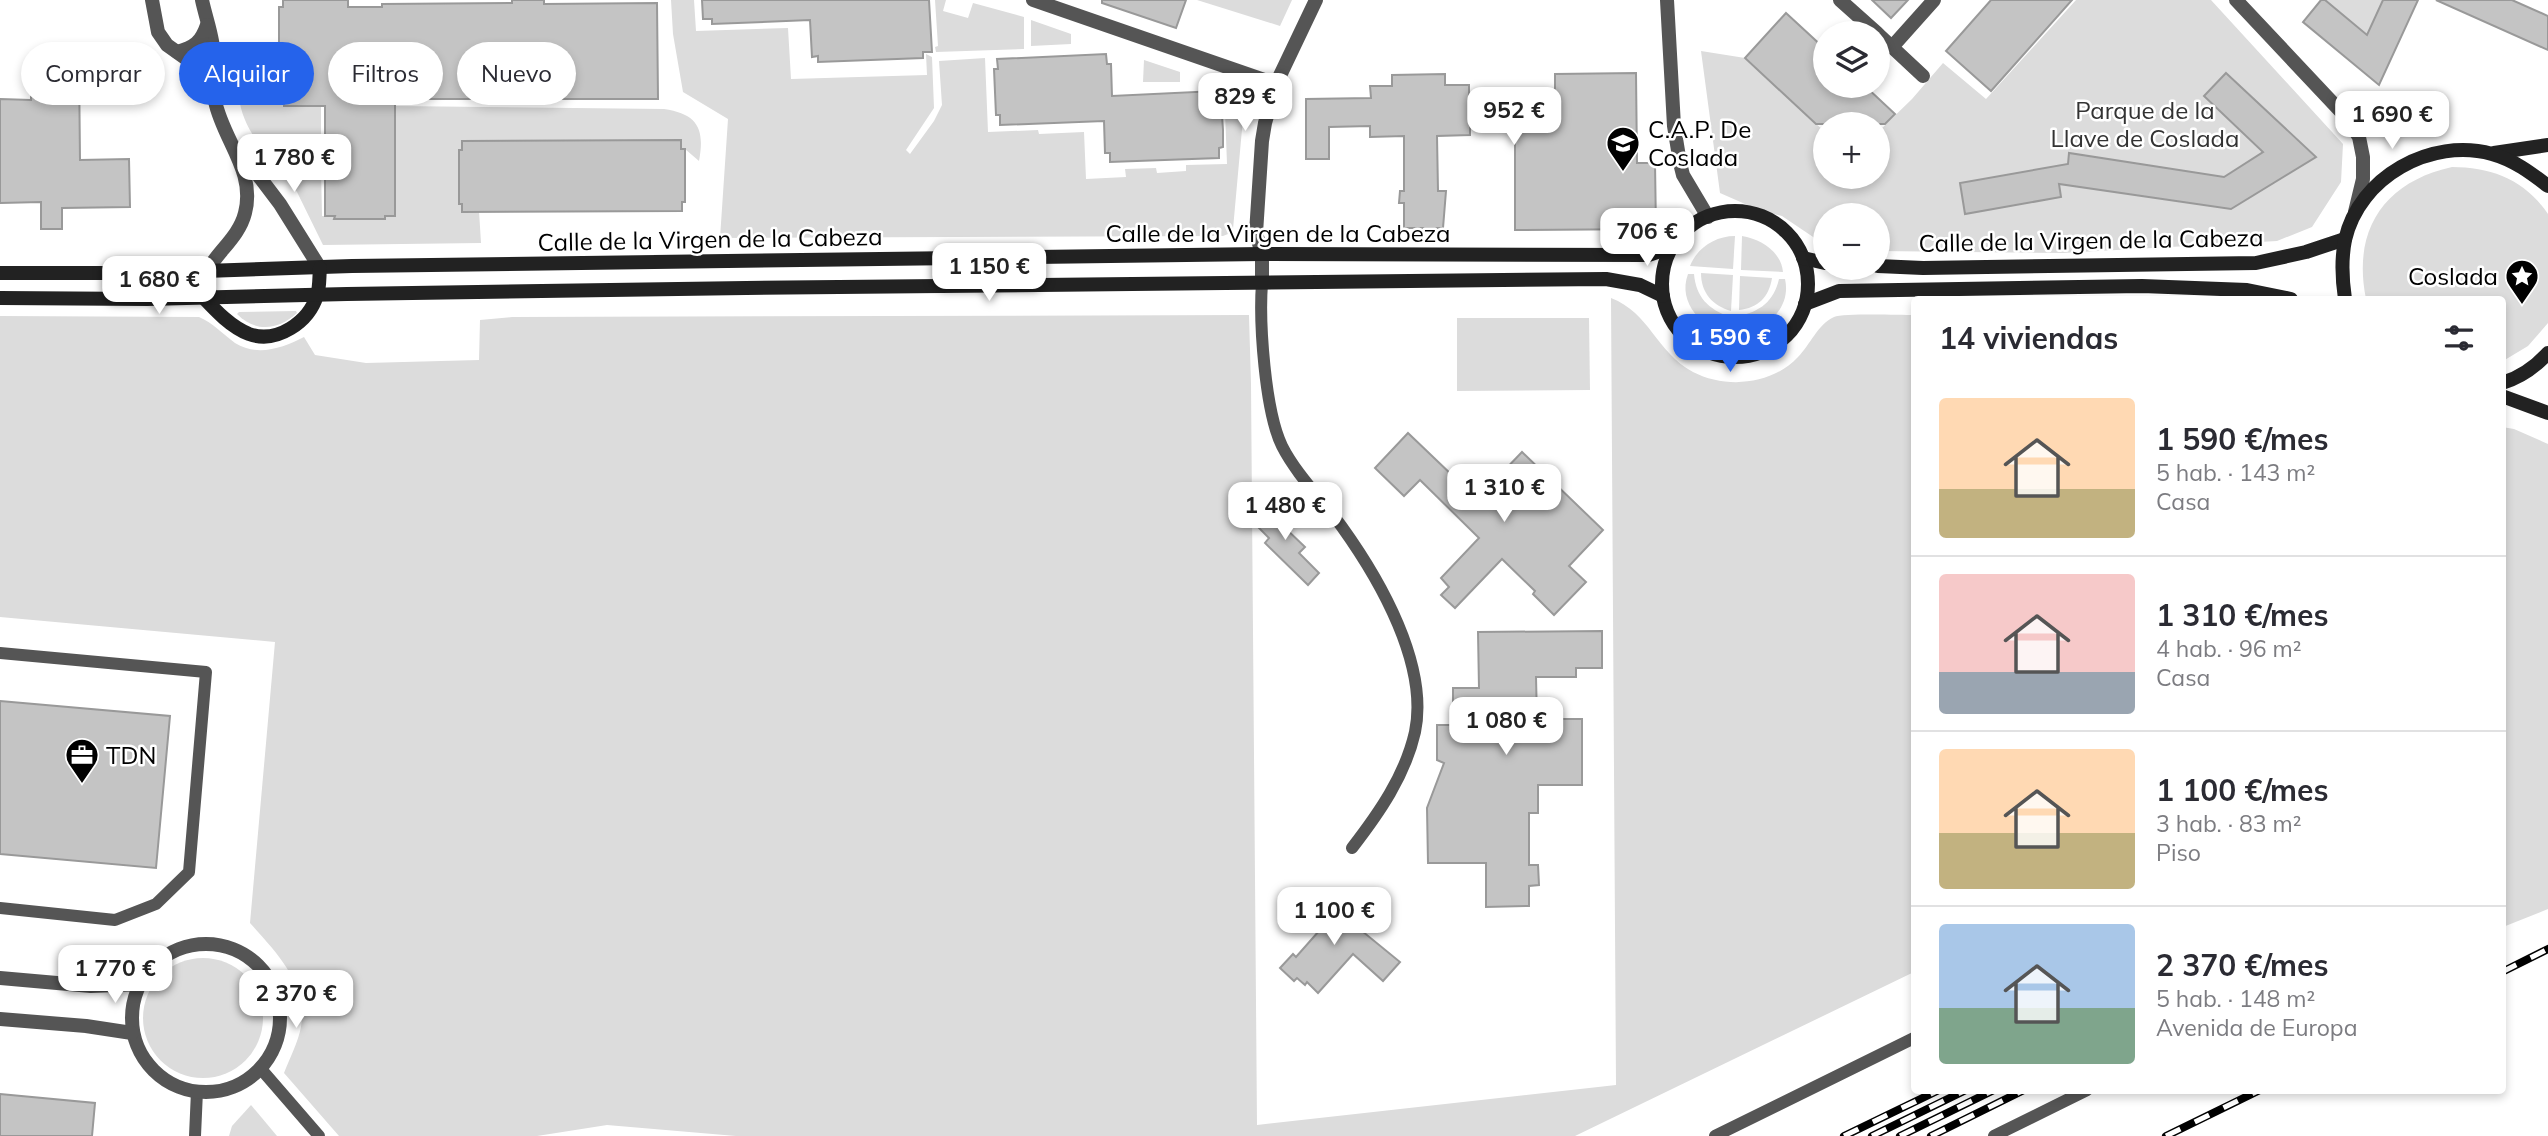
<!DOCTYPE html>
<html lang="es">
<meta charset="utf-8">
<style>
body{margin:0;font-family:Mulish,sans-serif;background:#f2f2f3;color:#2b2b33;height:100vh;display:flex;flex-direction:column;font-size:26px;white-space:nowrap}
*{box-sizing:border-box;margin:0}
p{font-size:23px;color:#7c7c81}
.icon{flex:none;width:38px;height:38px;fill:none;stroke:currentColor;stroke-width:2;stroke-linecap:round;stroke-linejoin:round}
.map{position:relative;flex:1;overflow:hidden}
.details{position:absolute;left:1911px;top:296px;width:595px;height:798px;display:flex;flex-direction:column;background:#fff;border-radius:7px;box-shadow:0 4px 10px #0003}
.details>*{flex:none}
.top-card{position:absolute;left:21px;top:42px;width:665px;height:63px;display:flex;gap:14px}
.fabs{position:absolute;left:1813px;top:21px;display:grid;gap:14px}
.fabs a{display:grid;place-items:center;width:77px;height:77px;border-radius:50%;background:#fff;box-shadow:0 4px 10px #0003;font-size:35px}
.price{position:absolute;translate:-50% -60px;padding:0 16px;border-radius:14px;background:#fff;color:#222;font-size:23px;line-height:46px;filter:drop-shadow(0 2px 4px #0008)}
.price::after{content:'';position:absolute;left:50%;top:42px;width:21px;height:16px;margin-left:-10px;background:inherit;clip-path:polygon(0 0,100% 0,50% 100%)}
.price.active{background:#2563eb;color:#fff}
ul{padding:0;list-style:none}
li{display:flex;align-items:center;gap:21px;height:175px;padding:0 28px}
li+li{border-top:2px solid #e1e1e2}
li span{display:grid;place-items:center;flex:none;width:196px;height:140px;border-radius:7px;color:#555}
li>.icon{margin-inline-start:auto}
span .icon{width:84px;height:84px;fill:#fffc;stroke-width:1}
li b{font-size:30px}
h2{display:flex;justify-content:space-between;align-items:center;height:84px;padding:0 28px;font-size:30px}
.pill{padding:0 24px;border-radius:32px;background:#fff;box-shadow:0 4px 10px #0003;font-size:24px;line-height:63px}
.pill.active{background:#2563eb;color:#fff}
.map>svg:first-child{display:block}
</style>
<div class="map">
<svg width="2548" height="1136" viewBox="0 0 2548 1136">
<rect width="100%" height="100%" fill="#fff"/>
<g fill="#dcdcdc">
<polygon points="671,0 694,0 696,31 788,28 791,79 927,75 926,54 932,57 934,108 906,150 910,154 934,121 942,105 939,61 985,58 988,132 1038,130 1039,134 1084,132 1086,179 1126,177 1125,169 1156,168 1157,173 1186,171 1186,165 1227,164 1224,85 1242,91 1245,96 1233,229 1228,234 1223,236 720,238 728,119 683,92 673,34"/>
<polygon points="935,0 946,0 943,11 968,18 973,3 1024,17 1024,49 936,52 935,47 938,46"/>
<polygon points="1197,0 1292,0 1280,26"/>
<polygon points="2076,0 2211,0 2343,144 2341,182 2312,227 2277,241 2063,253 1878,251 1878,215 1825,215 1825,245 1782,216 1761,211 1720,193 1701,51 1745,58 1825,132 1825,177 1878,177 1878,132 1912,99 1943,63 1986,99"/>
<polygon points="2325,0 2383,0 2362,46 2351,22"/>
<polygon points="1031,20 1071,34 1071,44 1031,46"/>
<path d="M275,59V97H284V106H321V159L285,160L275,165C259,145 241,123 239,96L252,87Z"/>
<polygon points="1144,60 1180,72 1180,82 1143,82"/>
<path d="M395,106L664,109C698,114 705,129 699,161L685,149H681V140L462,141V150L459,151V203L462,204V212L479,211L481,243L323,245L297,192L282,172L288,168H321L322,216H335V219H385Z"/>
<path d="M2452,167C2492,167 2525,180 2548,214V323L2528,346L2503,361L2502,299H2366C2352,230 2384,182 2452,167Z"/>
<path d="M1735,236L1733,269L1690,266C1697,248 1715,236 1735,236Z"/>
<path d="M1742,236C1760,239 1781,251 1783,272L1741,270Z"/>
<path d="M1701,273L1733,275L1731,311C1713,306 1701,293 1701,273Z"/>
<path d="M1688,274H1694C1696,297 1708,309 1730,317V335C1703,329 1677,303 1688,274Z"/>
<path d="M1740,276L1772,278C1769,297 1758,308 1739,310Z"/>
<path d="M1779,279H1785C1792,310 1763,332 1736,335L1738,316C1760,312 1774,301 1779,279Z"/>
<path d="M1611,298C1650,313 1656,352 1693,372C1726,389 1772,385 1798,357C1810,345 1818,324 1834,317C1843,313 1900,315 1914,315V972L1575,1136H736L607,1125L537,1136H339L284,1073C290,1058 298,1042 301,1027C308,984 276,952 250,923L275,642L0,617V316L199,317C213,323 223,334 235,343C257,357 283,348 304,337L315,355L366,363L479,360L480,320L512,317L1249,315L1251,384L1257,1125L1616,1085Z"/>
<path d="M296,311L297,313C278,330 256,333 237,314L239,312Z"/>
<polygon points="1457,318 1589,318 1590,390 1457,391"/>
<polygon points="2502,427 2514,429 2548,444 2548,909 2503,927"/>
<circle cx="203" cy="1018" r="60"/>
<polygon points="251,1105 277,1136 229,1136 232,1126"/>
</g>
<g fill="#c4c4c4" stroke="#999" stroke-width="2">
<polygon points="283,0 348,0 348,7 382,7 382,4 512,3 512,0 544,0 544,4 657,3 658,99 395,99 395,216 385,216 385,219 334,219 335,216 325,216 325,106 284,106 284,97 279,97 279,7 283,7"/>
<polygon points="702,0 929,0 932,52 923,52 923,58 818,62 818,56 812,57 810,20 712,24 712,19 703,19"/>
<polygon points="1102,0 1186,0 1176,28 1102,3"/>
<polygon points="1872,0 1908,0 1891,18"/>
<polygon points="1991,0 2072,0 1991,91 1946,51"/>
<polygon points="2321,0 2325,0 2367,35 2383,0 2418,0 2379,85 2303,22"/>
<polygon points="2436,0 2512,0 2548,16 2548,50"/>
<polygon points="1786,13 1825,49 1825,86 1865,86 1895,114 1885,124 1816,124 1745,58"/>
<polygon points="1106,54 1107,64 1111,64 1112,96 1216,91 1217,102 1221,101 1223,130 1223,147 1219,148 1219,158 1110,162 1110,153 1105,153 1104,121 1000,125 1000,115 996,115 994,69 998,69 997,59"/>
<polygon points="79,64 80,160 129,159 130,207 62,208 62,229 41,229 41,202 0,203 0,99 31,100 31,65"/>
<polygon points="1636,73 1637,163 1655,163 1656,229 1515,230 1515,125 1470,125 1470,135 1437,136 1438,191 1446,191 1443,228 1404,228 1404,203 1399,203 1400,191 1404,191 1404,136 1370,137 1370,126 1329,127 1329,159 1306,159 1306,99 1371,98 1370,86 1392,86 1392,75 1445,74 1445,85 1469,85 1469,97 1555,96 1555,74"/>
<polygon points="2226,73 2316,157 2231,209 2059,184 2061,197 1965,214 1960,183 2068,164 2069,153 2224,177 2263,152 2204,96"/>
<polygon points="681,140 681,149 685,149 685,202 682,202 682,211 462,212 462,204 459,204 459,150 462,150 462,141"/>
<polygon points="1408,433 1477,499 1522,452 1603,530 1569,566 1586,582 1554,615 1533,594 1535,591 1502,559 1455,608 1441,595 1449,587 1441,578 1479,538 1420,480 1404,496 1375,468"/>
<polygon points="1270,499 1290,519 1283,526 1305,547 1299,553 1319,573 1308,585 1265,543 1269,538 1258,527 1266,518 1258,510"/>
<polygon points="1602,631 1602,668 1576,668 1576,677 1536,677 1537,719 1582,719 1582,785 1538,785 1538,813 1529,813 1529,865 1538,865 1539,885 1529,886 1529,906 1486,907 1486,863 1428,863 1427,808 1444,763 1437,760 1437,725 1453,725 1453,688 1479,688 1478,632"/>
<polygon points="0,701 170,716 156,868 0,854"/>
<polygon points="1313,891 1400,962 1383,981 1353,954 1318,993 1307,982 1305,985 1297,978 1294,981 1280,968 1293,954 1296,957 1319,931 1295,910"/>
<polygon points="0,1094 95,1103 92,1136 0,1136"/>
</g>
<g fill="none" stroke-linecap="round" stroke-linejoin="round">
<g stroke="#555" stroke-width="12">
<path d="M1262,283C1259,323 1265,411 1282,446C1296,474 1323,501 1342,527C1380,580 1429,665 1415,732C1405,776 1379,813 1352,848"/>
<polyline points="0,653 206,672 189,872 156,904 115,920 0,908"/>
<polyline points="261,1069 319,1136"/>
<polyline points="195,1136 197,1091"/>
<polyline points="1715,1136 1914,1038"/>
<polyline points="1994,1136 2087,1090"/>
</g>
<g stroke="#555" stroke-width="14">
<polyline points="152,0 158,32 167,45 212,77"/>
<path d="M202,0C206,19 214,39 214,58C215,73 211,86 215,101C223,140 256,171 245,213C239,237 218,251 207,271"/>
<polyline points="1033,0 1276,84"/>
<polyline points="1667,0 1674,126 1680,163 1683,175 1708,217"/>
<polyline points="1840,0 1877,33"/>
<polyline points="2236,0 2346,117 2359,137 2363,157 2363,179 2355,212"/>
<polyline points="1878,34 1923,76"/>
<polyline points="1892,47 1934,0"/>
<path d="M177,52C195,47 201,42 207,25"/>
<polyline points="242,154 280,204 320,268"/>
<polyline points="1262,283 1262,254 1256,233 1262,141 1265,123 1276,84 1316,0"/>
<circle cx="206" cy="1018" r="74"/>
<polyline points="0,978 91,986 140,984"/>
<polyline points="0,1019 86,1026 132,1033"/>
</g>
<g stroke="#222" stroke-width="14">
<polyline points="2494,153 2548,145"/>
<circle cx="1735" cy="284" r="73"/>
<polyline points="1803,258 1825,263"/>
<polyline points="1878,266 1923,268 2256,263 2306,252 2345,239"/>
<polyline points="0,273 147,273 352,266 1262,254 1649,255 1672,247"/>
<path d="M203,297C216,311 231,327 249,334C277,344 309,322 317,295C320,287 319,277 320,268"/>
<polyline points="0,298 147,299 347,294 746,288 1606,279 1640,285 1663,296"/>
<path d="M2345,299C2342,279 2341,260 2345,240C2359,177 2431,137 2492,154C2514,160 2531,173 2548,186"/>
<polyline points="1805,304 1839,291 2142,286 2247,290 2291,299"/>
<path d="M2502,383C2519,378 2536,366 2548,353"/>
<polyline points="2502,396 2548,413"/>
</g>
<defs>
<g id="rail">
<polyline points="2502,972 2548,949"/>
<polyline points="1844,1136 1939,1090"/>
<polyline points="1872,1136 1966,1090"/>
<polyline points="1900,1136 1994,1090"/>
<polyline points="1931,1136 2024,1090"/>
<polyline points="2166,1136 2260,1090"/>
</g>
</defs>
<use href="#rail" stroke="#000" stroke-width="8"/>
<use href="#rail" stroke="#fff" stroke-width="5" stroke-dasharray="16" stroke-linecap="butt"/>
</g>
<defs>
<symbol id="school-pin" viewBox="-11 -11 22 30"><path d="M0 17L-7.5 6A9.5 9.5 0 1 1 7.5 6Z" fill="#000" stroke="#fff"/><path d="M0-5L7-2L0 1L-7-2ZM-4 1L0 2.5L4 1V4Q0 6-4 4Z" fill="#fff"/></symbol>
<symbol id="sight-pin" viewBox="-11 -11 22 30"><path d="M0 17L-7.5 6A9.5 9.5 0 1 1 7.5 6Z" fill="#000" stroke="#fff"/><path d="M0-6L1.8-2.2L6-1.7L2.9 1.2L3.7 5.4L0 3.3L-3.7 5.4L-2.9 1.2L-6-1.7L-1.8-2.2Z" fill="#fff"/></symbol>
<symbol id="office-pin" viewBox="-11 -11 22 30"><path d="M0 17L-7.5 6A9.5 9.5 0 1 1 7.5 6Z" fill="#000" stroke="#fff"/><path d="M-6-3h4V-5.5h4V-3h4V5H-6ZM-1-4.5V-3h2v-1.5ZM-6 0V1H6V0Z" fill="#fff"/></symbol>
</defs>
<g fill-rule="evenodd">
<use href="#school-pin" x="1604" y="124" width="38" height="52"/>
<use href="#sight-pin" x="2503" y="257" width="38" height="52"/>
<use href="#office-pin" x="63" y="736" width="38" height="52"/>
</g>
<g text-anchor="middle" dominant-baseline="central" stroke-width="5" stroke-linejoin="round" paint-order="stroke">
<g font-size="24" fill="#333" stroke="#fff">
<text x="2145" y="110">Parque de la<tspan x="2145" dy="28">Llave de Coslada</tspan></text>
</g>
<g font-size="24" fill="#000" stroke="#fff" text-anchor="start">
<text x="1648" y="129">C.A.P. De<tspan x="1648" dy="28">Coslada</tspan></text>
<text x="2498" y="276" text-anchor="end">Coslada</text>
<text x="106" y="755">TDN</text>
</g>
<g font-size="24" fill="#000" stroke="#fff">
<text x="1278" y="233">Calle de la Virgen de la Cabeza</text>
<text transform="translate(710 239) rotate(-1)">Calle de la Virgen de la Cabeza</text>
<text transform="translate(2091 240) rotate(-1)">Calle de la Virgen de la Cabeza</text>
</g>
</g>
</svg>
<div class="fabs">
<a><svg class="icon" aria-label="layers" viewBox="0 0 24 24"><path d="M12 4l9 5-9 5-9-5zM3 14l9 5 9-5"/></svg></a>
<a>+</a>
<a>−</a>
</div>
<b class="price" style="left:1245px;top:133px">829 €</b>
<b class="price" style="left:1514px;top:147px">952 €</b>
<b class="price" style="left:2392px;top:151px">1 690 €</b>
<b class="price" style="left:294px;top:194px">1 780 €</b>
<b class="price" style="left:1647px;top:268px">706 €</b>
<b class="price" style="left:989px;top:303px">1 150 €</b>
<b class="price" style="left:159px;top:316px">1 680 €</b>
<b class="price active" style="left:1730px;top:374px">1 590 €</b>
<b class="price" style="left:1504px;top:524px">1 310 €</b>
<b class="price" style="left:1285px;top:542px">1 480 €</b>
<b class="price" style="left:1506px;top:757px">1 080 €</b>
<b class="price" style="left:1334px;top:947px">1 100 €</b>
<b class="price" style="left:115px;top:1005px">1 770 €</b>
<b class="price" style="left:296px;top:1030px">2 370 €</b>
<div class="top-card">
<a class="pill">Comprar</a>
<a class="pill active">Alquilar</a>
<a class="pill">Filtros</a>
<a class="pill">Nuevo</a>
</div>
<section class="details">
<h2>14 viviendas<svg class="icon" aria-label="filters" viewBox="0 0 24 24"><path d="M4 7h16M4 17h16"/><circle cx="9" cy="7" r="2"/><circle cx="15" cy="17" r="2"/></svg></h2>
<ul>
<li><span style="background:linear-gradient(#ffd9b3 65%,#c2b280 0)"><svg class="icon" aria-label="home" viewBox="0 0 24 24"><path d="M3 11l9-7 9 7M6 9v11h12V9"/></svg></span><div><b>1 590 €/mes</b><p>5 hab. · 143 m²</p><p>Casa</p></div></li>
<li><span style="background:linear-gradient(#f6c9c9 70%,#9aa5b1 0)"><svg class="icon" aria-label="home" viewBox="0 0 24 24"><path d="M3 11l9-7 9 7M6 9v11h12V9"/></svg></span><div><b>1 310 €/mes</b><p>4 hab. · 96 m²</p><p>Casa</p></div></li>
<li><span style="background:linear-gradient(#ffd9b3 60%,#c2b280 0)"><svg class="icon" aria-label="home" viewBox="0 0 24 24"><path d="M3 11l9-7 9 7M6 9v11h12V9"/></svg></span><div><b>1 100 €/mes</b><p>3 hab. · 83 m²</p><p>Piso</p></div></li>
<li><span style="background:linear-gradient(#a9c7e8 60%,#7fa58c 0)"><svg class="icon" aria-label="home" viewBox="0 0 24 24"><path d="M3 11l9-7 9 7M6 9v11h12V9"/></svg></span><div><b>2 370 €/mes</b><p>5 hab. · 148 m²</p><p>Avenida de Europa</p></div></li>
</ul>
</section>
</div>
